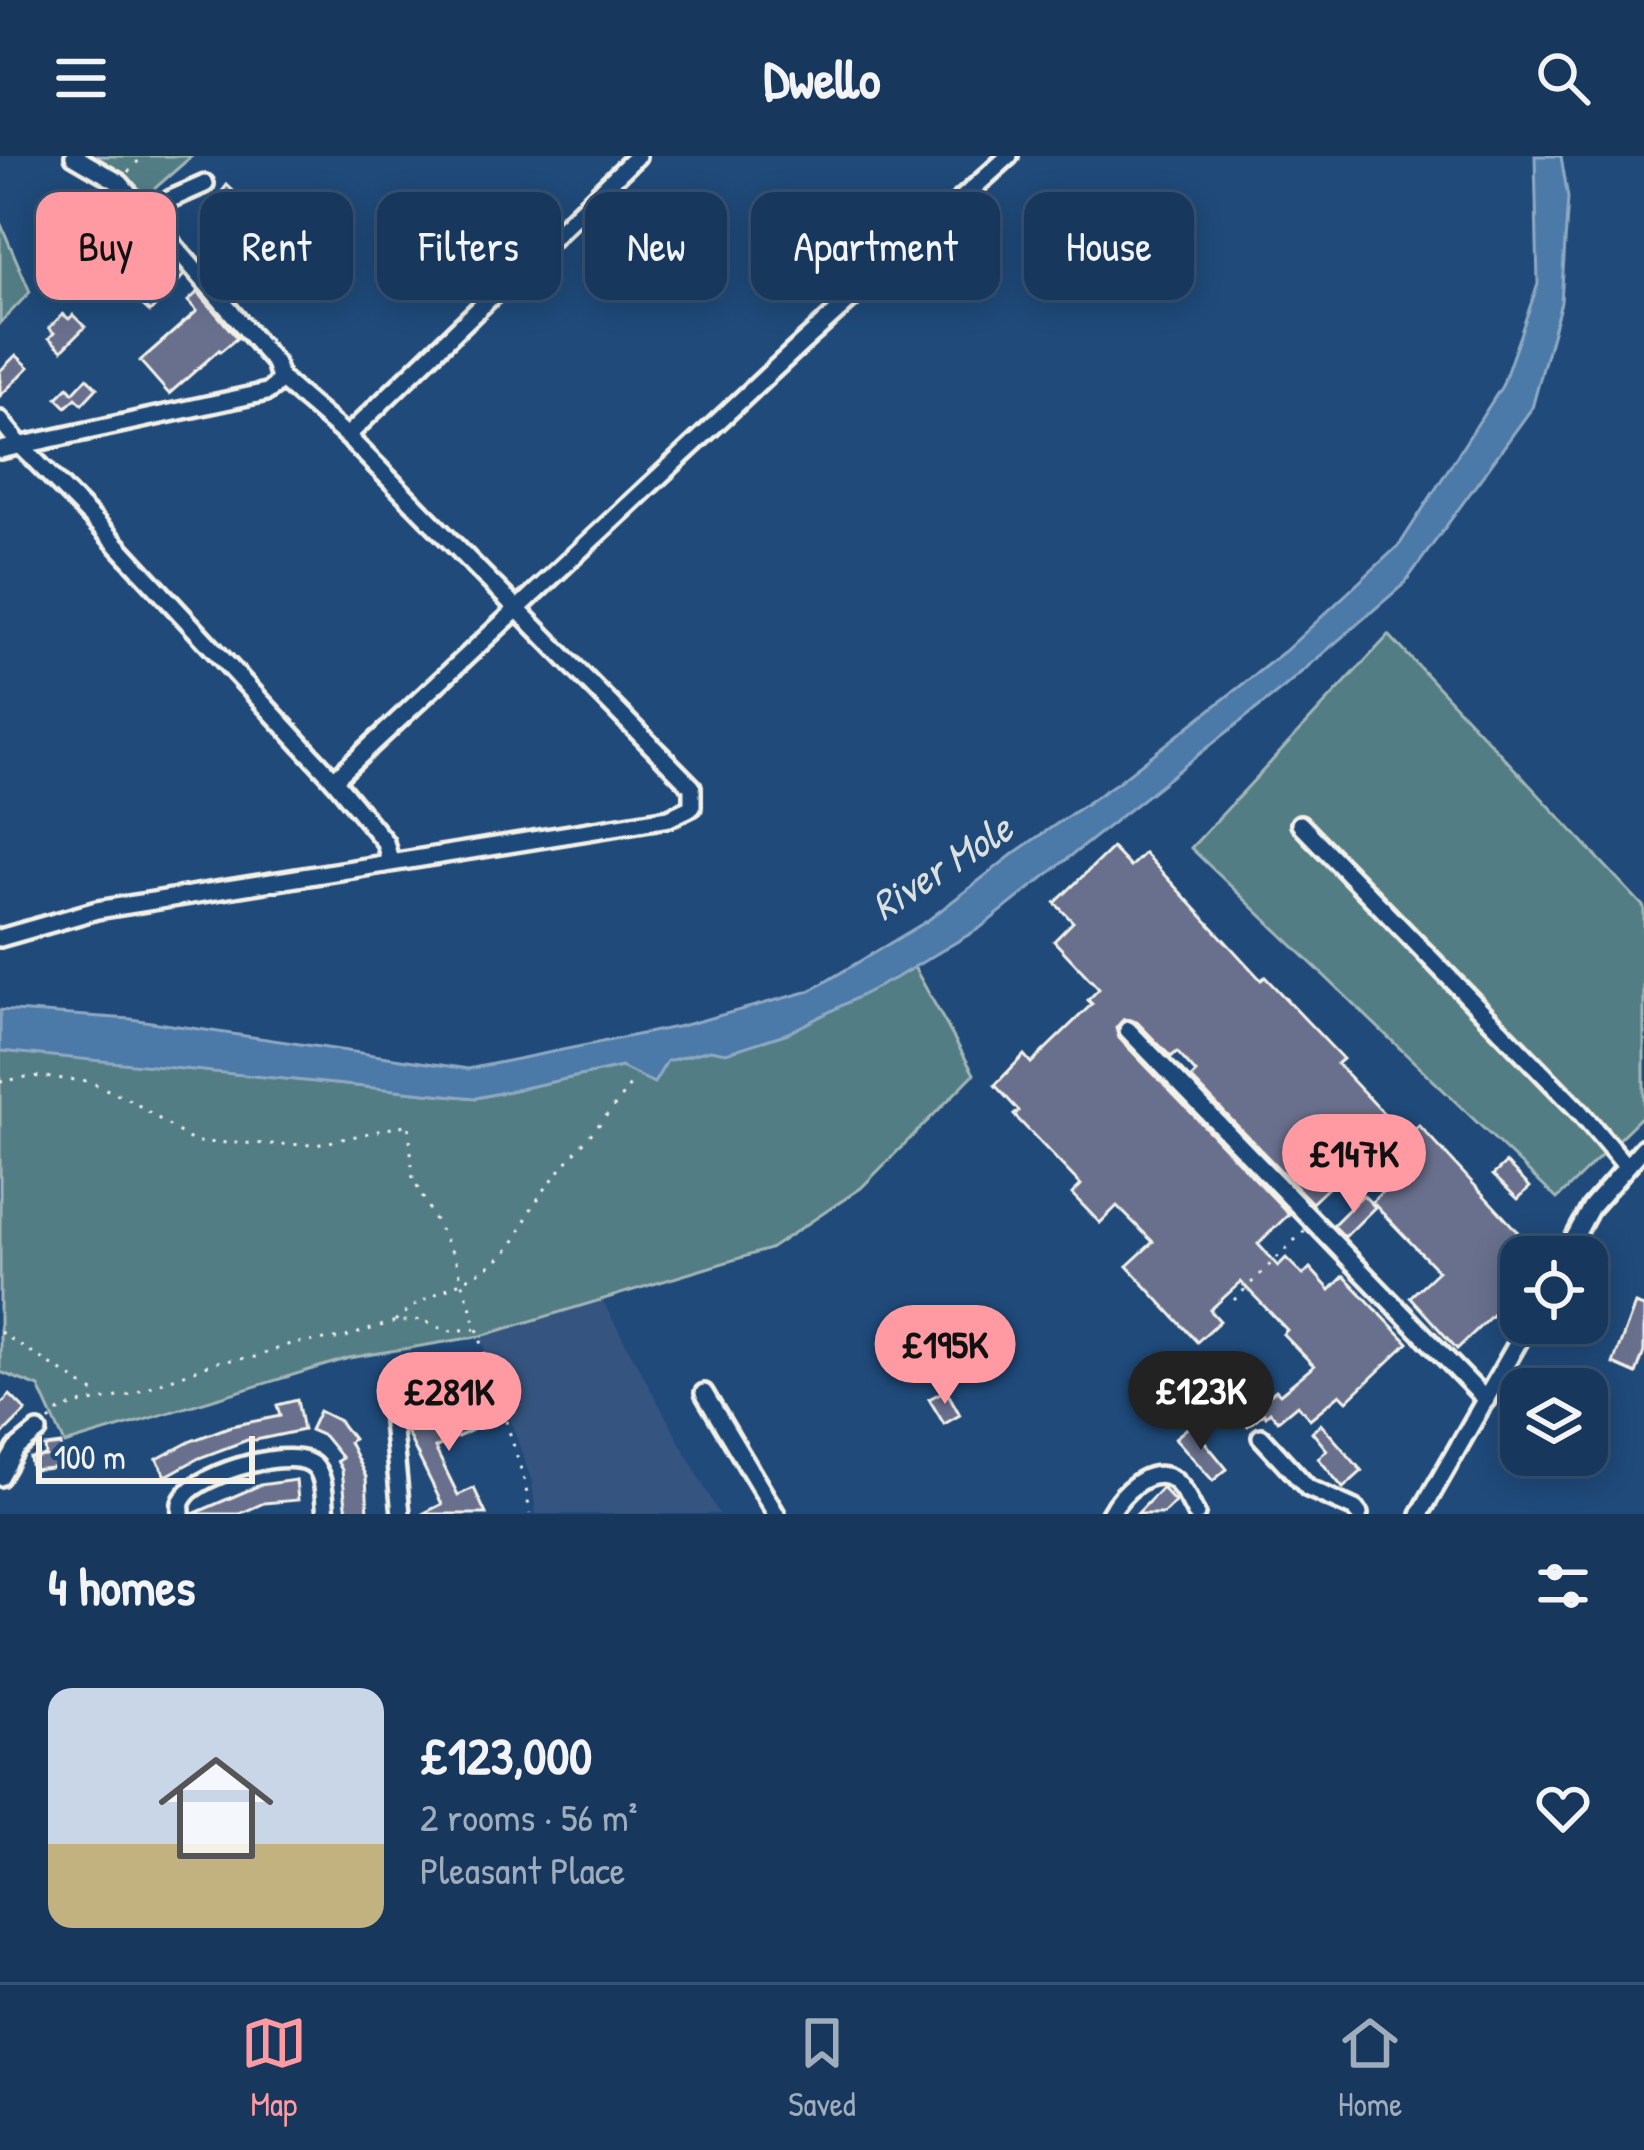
<!DOCTYPE html>
<meta charset="utf-8">
<style>
body{margin:0;font-family:"Patrick Hand",sans-serif;background:#203f62;color:#f1f3f6;height:100vh;display:flex;flex-direction:column;font-size:45px;white-space:nowrap}
*{box-sizing:border-box;margin:0}
p{font-size:39px;color:#9eacbb}
.icon{flex:none;width:66px;height:66px;fill:none;stroke:currentColor;stroke-width:2;stroke-linecap:round;stroke-linejoin:round}
.map{position:relative;height:1358px;overflow:hidden}
.drawer{display:flex;flex-direction:column;background:#17385c;flex:1}
.drawer>*{flex:none}
.top-card{position:absolute;left:36px;top:36px;width:1572px;height:108px;display:flex;gap:24px}
.buttons{position:absolute;left:1500px;top:1080px;display:grid;gap:24px}
.buttons a{display:grid;place-items:center;width:108px;height:108px;border-radius:24px;background:#17385c;box-shadow:0 6px 30px #0003,0 0 0 3px #365272;font-size:60px}
.scale{position:absolute;left:36px;bottom:30px;width:219px;box-sizing:border-box;padding-left:12px;border:6px solid #f4f1e8;border-top:0;font-size:33px;line-height:42px;white-space:nowrap;color:#f4f1e8;-webkit-text-stroke:9px #1f4a7a;paint-order:stroke}
.price{position:absolute;translate:-50% -102px;padding:0 27px;border-radius:42px;background:#ff9aa2;color:#111;font-size:39px;line-height:78px;filter:drop-shadow(0 3px 6px #0008)}
.price::after{content:'';position:absolute;left:50%;top:72px;width:36px;height:27px;margin-left:-18px;background:inherit;clip-path:polygon(0 0,100% 0,50% 100%)}
.price.active{background:#222;color:#fff}
ul{padding:0;list-style:none}
li{display:flex;align-items:center;gap:36px;height:300px;padding:0 48px}
li+li{border-top:3px solid #365272}
li span{display:grid;place-items:center;flex:none;width:336px;height:240px;border-radius:24px;color:#555}
li>.icon{margin-inline-start:auto}
span .icon{width:144px;height:144px;fill:#fffc;stroke-width:1}
li b{font-size:51px}
h2{display:flex;justify-content:space-between;align-items:center;height:144px;padding:0 48px;font-size:51px}
.pill{padding:0 42px;border-radius:24px;background:#17385c;box-shadow:0 6px 30px #0003,0 0 0 3px #365272;font-size:42px;line-height:108px}
.pill.active{background:#ff9aa2;color:#111}
header{display:flex;justify-content:space-between;align-items:center;height:156px;padding:0 48px;background:#17385c;font-size:54px;font-weight:700}
.tabs{display:flex;justify-content:space-around;align-items:center;height:168px;border-top:3px solid #365272;background:#17385c;font-size:33px;color:#9eacbb}
.tabs a{display:grid;justify-items:center;gap:6px}
.tabs .active{color:#ff9aa2}
.map>svg:first-child{display:block}
</style>
<header><svg class="icon" aria-label="menu" viewBox="0 0 24 24"><path d="M4 6h16M4 12h16M4 18h16"/></svg>Dwello<svg class="icon" aria-label="search" viewBox="0 0 24 24"><circle cx="10" cy="10" r="6"/><path d="M15 15l6 6"/></svg></header>
<div class="map">
<svg width="1644" height="1358" viewBox="0 0 1644 1358">
<rect width="100%" height="100%" fill="#1f4a7a"/>
<filter id="ink" filterUnits="userSpaceOnUse"><feTurbulence type="fractalNoise" baseFrequency=".00833" numOctaves="2"/><feDisplacementMap in="SourceGraphic" scale="24" xChannelSelector="R" yChannelSelector="G"/><feConvolveMatrix kernelMatrix="1 2 1 2 8 2 1 2 1" color-interpolation-filters="sRGB"/></filter>
<g filter="url(#ink)">
<polygon fill="#355580" points="602,1144 719,1358 536,1358 532,1326 481,1180"/>
<g fill="#537d85" stroke="#a4b7b6" stroke-width="3">
<polygon points="80,0 192,0 146,40 147,43 138,52"/>
<polygon points="0,66 30,136 0,167"/>
<polygon points="1389,479 1644,751 1644,958 1557,1043 1191,692"/>
<polygon points="914,811 974,918 861,1032 770,1093 481,1180 349,1202 65,1288 39,1231 0,1216 0,894 476,942 622,911 666,905 711,893 899,820"/>
</g>
<polygon fill="#4b79a8" stroke="#8fa9c2" stroke-width="3" points="1535,0 1561,0 1568,42 1561,146 1532,252 1404,428 1284,531 980,772 899,820 788,877 726,897 710,894 667,905 654,927 621,911 476,942 0,895 0,854 131,863 468,913 681,870 810,835 927,765 1017,695 1118,626 1285,495 1400,388 1502,230 1538,128"/>
<g fill="#69708d" stroke="#f4f1e8" stroke-width="3">
<polygon points="227,29 264,64 245,82 211,50"/>
<polygon points="129,59 138,68 108,99 131,121 159,91 184,119 150,156 132,140 129,143 122,137 115,145 106,138 117,125 99,108 94,113 85,104"/>
<polygon points="198,136 237,182 220,196 219,194 169,238 140,205 197,155 188,145"/>
<polygon points="63,158 69,163 73,159 85,171 62,194 49,182 54,177 49,172"/>
<polygon points="16,199 29,211 0,240 0,215"/>
<polygon points="87,222 97,232 82,248 76,242 66,251 57,242 68,231 73,237"/>
<polygon points="1112,692 1130,711 1144,697 1261,824 1265,821 1343,903 1337,908 1406,981 1419,969 1541,1101 1521,1101 1521,1131 1457,1193 1410,1141 1438,1115 1372,1046 1390,1028 1363,999 1312,1047 1191,922 1196,917 1177,896 1171,901 1137,866 1124,863 1116,872 1119,882 1289,1058 1258,1088 1278,1110 1286,1102 1303,1119 1310,1112 1330,1134 1344,1120 1408,1187 1347,1245 1340,1238 1310,1263 1297,1249 1278,1265 1270,1256 1266,1260 1264,1257 1248,1270 1232,1251 1260,1230 1269,1240 1276,1234 1280,1238 1314,1210 1283,1178 1287,1174 1241,1126 1210,1154 1220,1165 1197,1186 1127,1110 1153,1086 1117,1050 1100,1067 1072,1038 1081,1029 1014,959 1019,955 995,929 1024,899 1031,907 1092,848 1088,844 1099,833 1054,785 1073,766 1055,747"/>
<polygon points="1506,1007 1530,1031 1518,1043 1493,1019"/>
<polygon points="1363,1039 1375,1051 1345,1081 1333,1069"/>
<polygon points="1635,1148 1644,1151 1644,1196 1636,1218 1613,1208"/>
<polygon points="946,1234 960,1259 944,1268 929,1243"/>
<polygon points="10,1239 26,1255 0,1281 0,1249"/>
<polygon points="481,1239 493,1264 435,1292 458,1339 474,1332 486,1358 422,1358 442,1348 406,1275"/>
<polygon points="297,1244 303,1274 251,1285 250,1283 199,1302 166,1320 157,1303 191,1285 231,1270 280,1260 277,1249"/>
<polygon points="319,1255 339,1265 353,1283 349,1286 366,1321 368,1358 347,1358 342,1314 337,1305 342,1302 324,1280 310,1274"/>
<polygon points="1321,1268 1362,1315 1343,1332 1318,1302 1327,1294 1312,1276"/>
<polygon points="1191,1269 1227,1313 1213,1325 1175,1282"/>
<polygon points="61,1289 63,1311 32,1314 30,1302 46,1300 45,1291"/>
<polygon points="296,1324 298,1344 264,1347 239,1358 193,1358 260,1329"/>
<polygon points="1162,1332 1175,1346 1163,1358 1137,1358"/>
</g>
<g fill="none" stroke-linecap="round" stroke-linejoin="round">
<defs>
<g id="minor">
<polyline points="74,0 120,27 275,207 280,222"/>
<polyline points="147,60 171,43 205,28"/>
<polyline points="128,100 154,70"/>
<polyline points="0,264 21,290 95,365 334,624"/>
<polyline points="347,280 637,0"/>
<polyline points="0,294 267,236 275,230 280,222 347,280 692,631 692,651 669,662 384,708"/>
<polyline points="1300,668 1580,956 1626,1010"/>
<polyline points="0,782 97,754 384,708 389,701 385,686 334,624 800,189 1009,0"/>
<polyline points="1128,874 1486,1244"/>
<polyline points="1564,1101 1591,1051 1644,991"/>
<polyline points="704,1237 776,1358"/>
<polyline points="390,1244 401,1358"/>
<polyline points="1261,1281 1308,1332 1355,1353 1359,1358"/>
<polyline points="0,1321 16,1293 38,1275"/>
<path d="M181,1358C181,1349 179,1348 185,1340C200,1317 297,1287 316,1312C325,1323 324,1344 326,1358"/>
<path d="M1110,1358C1120,1339 1150,1307 1174,1324C1184,1332 1190,1347 1196,1358"/>
<polyline points="1420,1358 1529,1167"/>
</g>
</defs>
<use href="#minor" stroke="#f4f1e8" stroke-width="24"/>
<g stroke="#f4f1e8" stroke-width="3" stroke-dasharray="3 9" stroke-linecap="butt">
<polyline points="128,16 143,0"/>
<polyline points="0,926 31,920 88,925 132,945 194,986 316,989 409,968 413,1023 455,1102 525,1326 530,1358"/>
<polyline points="1234,1144 1305,1074"/>
<path d="M395,1165C425,1137 467,1128 500,1102C517,1088 523,1065 535,1047C564,1005 601,970 630,929"/>
<polyline points="0,1176 101,1241"/>
<polyline points="49,1265 60,1255 74,1249 129,1239 216,1206 255,1201 290,1188 343,1182 393,1166 422,1164 447,1175 475,1173"/>
</g>
<use href="#minor" stroke="#1f4a7a" stroke-width="15"/>
</g>
</g>
<g text-anchor="middle" dominant-baseline="central" stroke-width="10" stroke-linejoin="round" paint-order="stroke">
<g font-size="42" font-style="italic" fill="#dbdfde" stroke="#1f4a7a">
<text transform="translate(941 710) rotate(-33)">River Mole</text>
</g>
</g>
</svg>
<div class="buttons">
<a><svg class="icon" aria-label="locate" viewBox="0 0 24 24"><circle cx="12" cy="12" r="6"/><path d="M12 2v4M12 18v4M2 12h4M18 12h4"/></svg></a>
<a><svg class="icon" aria-label="layers" viewBox="0 0 24 24"><path d="M12 4l9 5-9 5-9-5zM3 14l9 5 9-5"/></svg></a>
</div>
<div class="scale">100 m</div>
<b class="price" style="left:1354px;top:1060px">£147K</b>
<b class="price" style="left:945px;top:1251px">£195K</b>
<b class="price active" style="left:1201px;top:1297px">£123K</b>
<b class="price" style="left:449px;top:1298px">£281K</b>
<div class="top-card">
<a class="pill active">Buy</a>
<a class="pill">Rent</a>
<a class="pill">Filters</a>
<a class="pill">New</a>
<a class="pill">Apartment</a>
<a class="pill">House</a>
</div>
</div>
<section class="drawer">
<h2>4 homes<svg class="icon" aria-label="filters" viewBox="0 0 24 24"><path d="M4 7h16M4 17h16"/><circle cx="9" cy="7" r="2"/><circle cx="15" cy="17" r="2"/></svg></h2>
<ul>
<li><span style="background:linear-gradient(#c9d6e8 65%,#c2b280 0)"><svg class="icon" aria-label="home" viewBox="0 0 24 24"><path d="M3 11l9-7 9 7M6 9v11h12V9"/></svg></span><div><b>£123,000</b><p>2 rooms · 56 m²</p><p>Pleasant Place</p></div><svg class="icon" aria-label="heart" viewBox="0 0 24 24"><path d="M12 20l-8-8c-3-5 5-10 8-4 3-6 11-1 8 4z"/></svg></li>
</ul>
</section>
<nav class="tabs">
<a class="active"><svg class="icon" aria-label="map" viewBox="0 0 24 24"><path d="M3 6l6-2 6 2 6-2v14l-6 2-6-2-6 2zM9 4v14M15 6v14"/></svg>Map</a>
<a><svg class="icon" aria-label="saved" viewBox="0 0 24 24"><path d="M7 4h10v16l-5-4-5 4z"/></svg>Saved</a>
<a><svg class="icon" aria-label="home" viewBox="0 0 24 24"><path d="M3 11l9-7 9 7M6 9v11h12V9"/></svg>Home</a>
</nav>
